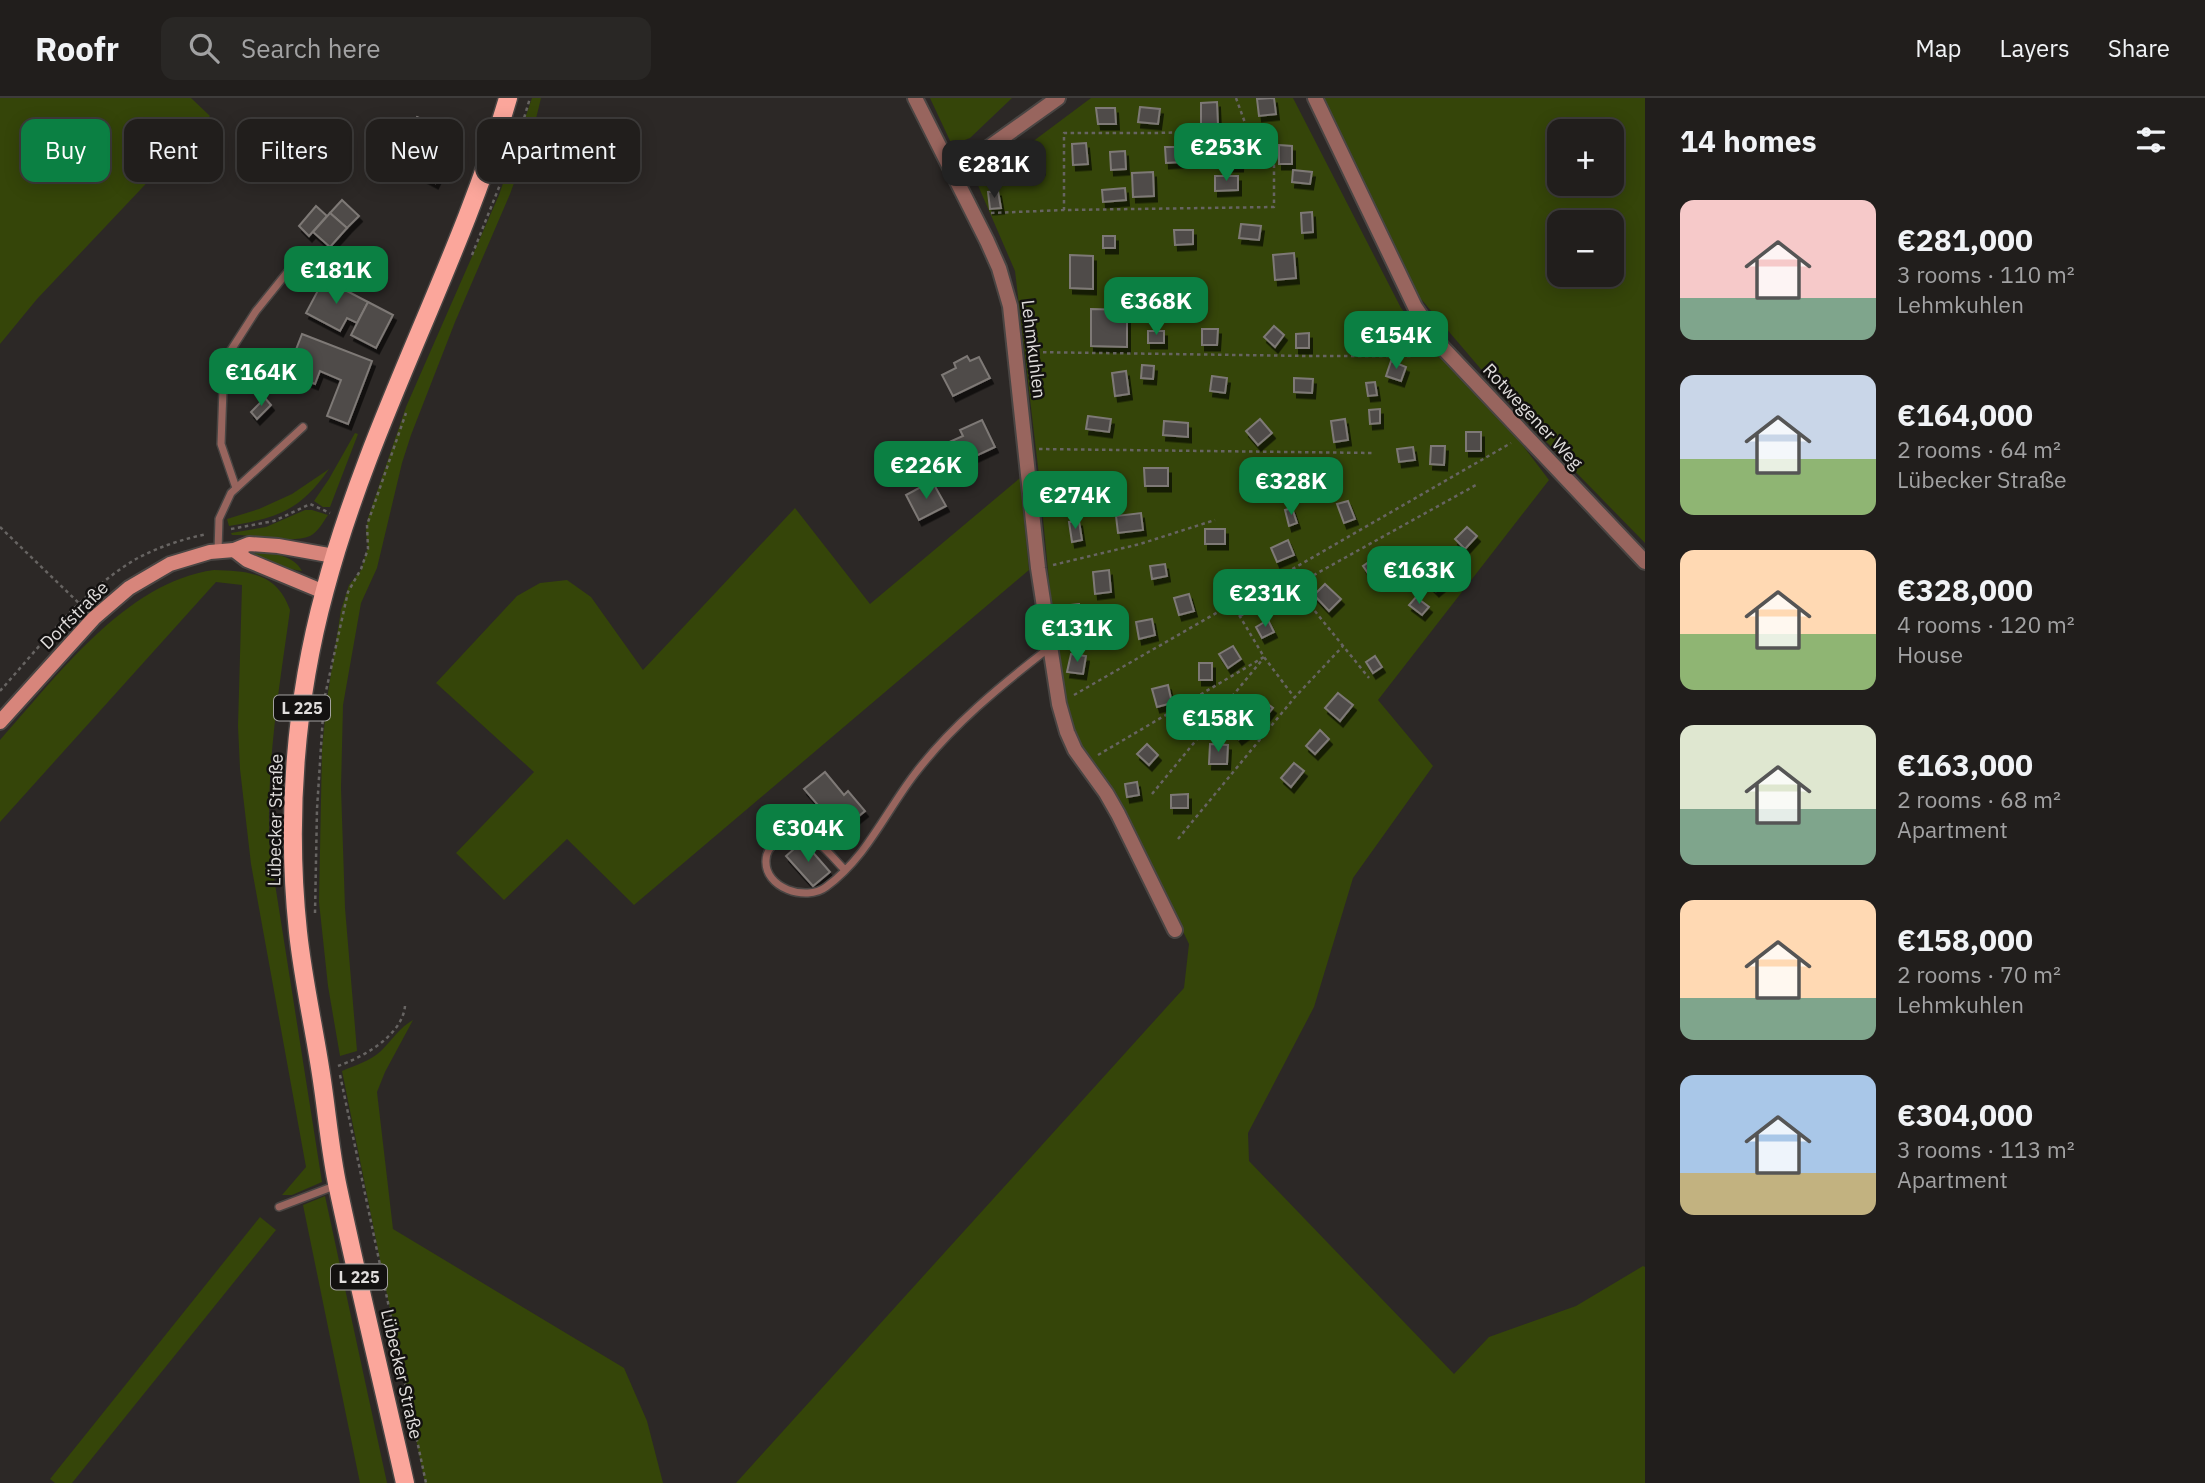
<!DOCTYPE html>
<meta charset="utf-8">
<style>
body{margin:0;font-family:"IBM Plex Sans",sans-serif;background:#292725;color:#f1f3f6;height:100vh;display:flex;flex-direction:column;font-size:26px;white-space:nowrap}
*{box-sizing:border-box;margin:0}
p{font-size:23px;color:#a2a2a3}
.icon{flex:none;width:38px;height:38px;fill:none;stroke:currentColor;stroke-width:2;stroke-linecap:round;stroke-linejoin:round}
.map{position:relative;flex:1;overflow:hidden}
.panel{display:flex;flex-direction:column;background:#211e1c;width:560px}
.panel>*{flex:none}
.hud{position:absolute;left:21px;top:21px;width:665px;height:63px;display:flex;gap:14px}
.fabs{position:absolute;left:1547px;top:21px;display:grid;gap:14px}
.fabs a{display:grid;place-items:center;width:77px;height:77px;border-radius:14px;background:#211e1c;box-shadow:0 4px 18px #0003,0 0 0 2px #3e3c3b;font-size:35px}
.price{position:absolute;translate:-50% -60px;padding:0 16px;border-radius:14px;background:#0b8043;color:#fff;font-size:23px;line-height:46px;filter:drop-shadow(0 2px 4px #0008)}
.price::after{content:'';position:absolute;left:50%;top:42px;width:21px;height:16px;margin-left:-10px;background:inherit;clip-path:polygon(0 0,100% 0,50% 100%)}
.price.active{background:#222;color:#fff}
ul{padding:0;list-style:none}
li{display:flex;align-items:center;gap:21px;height:175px;padding:0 35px}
li span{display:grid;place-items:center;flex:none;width:196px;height:140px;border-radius:14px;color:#555}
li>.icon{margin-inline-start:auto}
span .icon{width:84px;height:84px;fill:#fffc;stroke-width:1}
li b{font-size:30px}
h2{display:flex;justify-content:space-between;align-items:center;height:84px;padding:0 35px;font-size:30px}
.tag{padding:0 24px;border-radius:14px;background:#211e1c;box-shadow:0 4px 18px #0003,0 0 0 2px #3e3c3b;font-size:24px;line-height:63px}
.tag.active{background:#0b8043;color:#fff}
header{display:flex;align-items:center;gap:42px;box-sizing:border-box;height:98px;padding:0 35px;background:#211e1c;border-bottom:2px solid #3e3c3b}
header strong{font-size:33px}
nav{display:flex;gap:38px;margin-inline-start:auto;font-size:24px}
.search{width:490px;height:63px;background:#292725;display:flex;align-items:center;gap:18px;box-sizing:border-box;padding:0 24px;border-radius:14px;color:#a2a2a3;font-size:26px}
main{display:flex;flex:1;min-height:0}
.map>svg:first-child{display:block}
</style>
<header>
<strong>Roofr</strong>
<div class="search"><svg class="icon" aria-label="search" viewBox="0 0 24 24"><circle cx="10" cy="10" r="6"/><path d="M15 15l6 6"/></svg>Search here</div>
<nav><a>Map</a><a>Layers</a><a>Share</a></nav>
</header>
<main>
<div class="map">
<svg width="1645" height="1385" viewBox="0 0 1645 1385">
<defs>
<filter id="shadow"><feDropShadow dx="3" dy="5.5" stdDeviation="0" flood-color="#0009"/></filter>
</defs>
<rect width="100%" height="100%" fill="#2c2826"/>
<g fill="#354509" fill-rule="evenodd">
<polygon points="0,0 191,0 210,18 37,201 0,246"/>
<polygon points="532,0 541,0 533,33 510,96 455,224 411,337 402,365 377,470 361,505 343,607 341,690 345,810 357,953 340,958 328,888 319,804 322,651 327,601 341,512 349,487 361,472 368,449 366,434 368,420 406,309 499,97"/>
<polygon points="930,0 1012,0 970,40 952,47"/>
<polygon points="1091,0 1293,0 1401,210 1437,255 1521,345 1549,382 1378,602 1433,668 1353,780 1314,909 1248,1035 1249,1063 1454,1276 1489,1239 1576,1208 1643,1168 1645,1169 1645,1385 736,1385 1184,890 1189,846 1117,697 1080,652 1061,606 1038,369 1015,173 977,85"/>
<path d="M1322,0H1645V445L1521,318L1415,194ZM1559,33H1612V86H1559ZM1559,124H1612V177H1559Z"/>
<polygon points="355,335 358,336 330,409 323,409 314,403 329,381"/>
<path d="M329,371C300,413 277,420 229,428L227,421L259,411L292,396Z"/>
<polygon points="1020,380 1029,472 634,807 567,741 504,802 456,755 534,674 436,585 517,498 540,485 567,482 591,499 643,572 795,410 870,506"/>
<path d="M305,412H312L328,417C323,424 318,434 310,438C291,446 254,436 232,437L231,435L266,429Z"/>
<path d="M250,452C267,455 293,455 302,473L290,471L245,454Z"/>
<path d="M214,472C249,473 277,475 290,512C279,592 265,673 270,754L322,1084L292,1097H282L306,1069L251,766L240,671L238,628L242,487L216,484L0,724V642C57,579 125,484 214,472Z"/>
<path d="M413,922L385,974L377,994L393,1131L624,1270L647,1323L663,1385H425L342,973C356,967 370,963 381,953C392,942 400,929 413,922Z"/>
<polygon points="325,1098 387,1385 360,1385 303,1107"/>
<polygon points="260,1119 276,1132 72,1385 55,1385 50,1381"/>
</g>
<g fill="#4f4c49" stroke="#7e7976" stroke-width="2" filter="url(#shadow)">
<polygon points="1274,0 1276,16 1259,18 1257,1"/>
<polygon points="1217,4 1218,27 1201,28 1201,5"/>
<polygon points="1140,9 1160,11 1158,26 1138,24"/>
<polygon points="1096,10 1115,10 1116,26 1098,26"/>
<polygon points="417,19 453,36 443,58 426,50 422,60 401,50"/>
<polygon points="1257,38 1264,45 1256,52 1250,44"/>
<polygon points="1086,45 1088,66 1073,67 1072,46"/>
<polygon points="1279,47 1292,48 1292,66 1279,66"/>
<polygon points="1165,49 1182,49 1182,64 1166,65"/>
<polygon points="1125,53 1126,71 1111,72 1110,54"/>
<polygon points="1221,53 1241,54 1240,68 1220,68"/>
<rect x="1026" y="55" width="16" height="16"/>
<polygon points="428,66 441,73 435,85 422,78"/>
<polygon points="1293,72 1312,74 1310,86 1292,84"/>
<polygon points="1153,74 1154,98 1133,99 1132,75"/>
<polygon points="1215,78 1238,78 1238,92 1215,93"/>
<polygon points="1125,90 1126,102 1103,104 1102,92"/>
<polygon points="998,93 1001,110 990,111 988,94"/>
<polygon points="342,102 359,118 347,130 330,115"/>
<polygon points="316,108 327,118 309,138 299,128"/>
<polygon points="1312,114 1313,134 1302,135 1301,115"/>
<polygon points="330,115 347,130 330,149 313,134"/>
<polygon points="1241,126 1261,128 1259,142 1239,140"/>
<polygon points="1174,132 1193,132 1193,146 1175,147"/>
<rect x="1103" y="138" width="12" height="12"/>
<polygon points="1294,155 1296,180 1275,182 1273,157"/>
<polygon points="1070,157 1093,158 1093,191 1070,190"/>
<polygon points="324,181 368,204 357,225 347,220 340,233 306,215"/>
<polygon points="368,204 393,217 376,250 351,237"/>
<polygon points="1091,211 1127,212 1127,249 1091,248"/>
<polygon points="1274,228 1284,237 1275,249 1264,239"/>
<polygon points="1202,231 1218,231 1217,247 1202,247"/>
<rect x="1148" y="233" width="16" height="12"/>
<polygon points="1309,235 1309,250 1296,250 1296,236"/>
<polygon points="1362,235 1376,235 1376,250 1362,251"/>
<polygon points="302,236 372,263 348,326 327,318 341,282 320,273 315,286 287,275"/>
<polygon points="247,255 266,267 257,283 237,272"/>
<polygon points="967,258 970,263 979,259 990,280 953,298 942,277 956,270 954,265"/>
<polygon points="1391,263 1406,269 1401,283 1386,278"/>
<polygon points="1142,267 1154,268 1153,281 1141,280"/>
<polygon points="1126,273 1129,296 1115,298 1112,275"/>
<polygon points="1212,278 1227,280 1225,295 1210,293"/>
<polygon points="1294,280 1313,281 1312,295 1294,294"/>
<polygon points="1375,284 1377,297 1368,298 1366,285"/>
<polygon points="265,300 271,307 257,321 251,314"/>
<polygon points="1380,311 1380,325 1370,326 1369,312"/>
<polygon points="1088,318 1111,321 1109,334 1086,331"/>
<polygon points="1260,321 1272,335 1258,347 1246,333"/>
<polygon points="1345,321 1348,342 1334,344 1331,323"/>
<polygon points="982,322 995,349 948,371 938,349 963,338 960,332"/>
<polygon points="1164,323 1188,325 1188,339 1163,337"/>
<rect x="1466" y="334" width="15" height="19"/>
<polygon points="1431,348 1445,348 1444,367 1430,366"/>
<polygon points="1413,349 1415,362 1399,364 1397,351"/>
<polygon points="1260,368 1262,388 1244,390 1243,369"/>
<polygon points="1298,368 1298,390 1280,391 1279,369"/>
<polygon points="1144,370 1168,370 1168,388 1145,388"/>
<polygon points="932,383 946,408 919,422 906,397"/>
<polygon points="1348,403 1355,421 1344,425 1337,406"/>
<polygon points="1292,410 1297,425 1289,428 1285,412"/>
<polygon points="1141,415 1143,432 1118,435 1116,418"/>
<polygon points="1079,423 1082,442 1072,444 1069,424"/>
<polygon points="1467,429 1477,438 1465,451 1455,441"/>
<rect x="1205" y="431" width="20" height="15"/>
<polygon points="1288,442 1294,457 1277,464 1271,450"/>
<polygon points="1376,459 1383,469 1370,478 1363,468"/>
<polygon points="1165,466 1167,478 1152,481 1150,468"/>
<polygon points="1109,472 1111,494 1095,496 1093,474"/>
<polygon points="1435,481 1442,488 1436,493 1429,486"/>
<polygon points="1325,486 1341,501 1329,513 1314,497"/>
<polygon points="1189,496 1194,513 1179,517 1174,500"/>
<polygon points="1416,499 1429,509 1422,517 1409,507"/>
<polygon points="1079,506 1081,524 1064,526 1062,508"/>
<polygon points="1152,521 1155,537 1139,541 1136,524"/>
<polygon points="1268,522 1274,534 1262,540 1256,529"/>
<polygon points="1233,548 1241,561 1228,570 1219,556"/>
<polygon points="1071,556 1086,558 1083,576 1067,574"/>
<polygon points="1375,558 1382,569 1373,575 1366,564"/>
<rect x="1199" y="565" width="13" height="17"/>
<polygon points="1168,587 1172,605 1157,609 1152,591"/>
<polygon points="1338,595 1353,607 1340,623 1325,610"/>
<polygon points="1259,599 1273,610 1262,623 1248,612"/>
<polygon points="1240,618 1250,633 1239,641 1228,625"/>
<polygon points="1320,632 1329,641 1315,656 1306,648"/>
<polygon points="1147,646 1158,657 1149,667 1137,656"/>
<polygon points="1210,646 1228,647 1227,666 1209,666"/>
<polygon points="1294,665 1304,673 1291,689 1281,680"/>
<polygon points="825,674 844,697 848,693 865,713 833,739 817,719 824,714 804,691"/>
<polygon points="1137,684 1139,697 1127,699 1125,686"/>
<polygon points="1188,696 1188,710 1171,710 1171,697"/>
<polygon points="803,743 830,774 813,788 786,758"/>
</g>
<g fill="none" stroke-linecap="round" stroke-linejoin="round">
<defs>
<g id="lane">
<polyline points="236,390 221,346 224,263 256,213 302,156"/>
<polyline points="218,453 219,421 231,395 303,329"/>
<path d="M844,771C826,753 804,719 776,744C771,748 766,755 766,762C764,790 806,804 826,789C866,760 885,715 914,677C951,628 1001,587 1049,550"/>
<polyline points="279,1109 337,1087"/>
</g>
<g id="street">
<polyline points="915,0 987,143 999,170 1010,208 1038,470 1059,606 1067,634 1075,652 1106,695 1118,716 1175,832"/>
<polyline points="1315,0 1415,209 1442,249 1645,464"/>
<polyline points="951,73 988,50 1058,0"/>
</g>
<g id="secondary">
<polyline points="234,452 247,462 324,494"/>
<polyline points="0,624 94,520 129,490 170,466 210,454 234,452 249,446 278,448 334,458"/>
</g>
<path id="primary" d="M405,1385C383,1287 359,1189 338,1090C330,1053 327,1014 321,976C314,929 303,882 298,834C286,721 295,602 325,492C370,322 459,168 508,0"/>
</defs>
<use href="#lane" stroke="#494543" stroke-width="10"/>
<use href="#street" stroke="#494543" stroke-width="18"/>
<use href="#secondary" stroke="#494543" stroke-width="18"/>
<use href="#primary" stroke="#494543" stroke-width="21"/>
<g stroke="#676462" stroke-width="2.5" stroke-dasharray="3.5 3.5" stroke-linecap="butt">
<polyline points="1236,0 1248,33"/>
<polyline points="991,115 1064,112 1274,109 1274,32 1156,35 1064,35 1064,112"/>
<polyline points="472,157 517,44 530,0"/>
<polyline points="1029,254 1308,258 1412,258 1428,255"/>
<polyline points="1039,351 1372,355"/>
<polyline points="0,429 84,510"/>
<polyline points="231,431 274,423 310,406 330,415"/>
<polyline points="1053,467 1140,446 1215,422"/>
<polyline points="1284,475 1369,580"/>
<polyline points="1232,505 1264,559 1294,599"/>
<polyline points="1240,518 1476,387"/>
<path d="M0,593C41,547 82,493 136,461C158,449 183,441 207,436"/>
<polyline points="1074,597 1511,345"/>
<polyline points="1098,657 1264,559"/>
<polyline points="1152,696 1262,562"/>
<polyline points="1178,741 1295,599 1343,548"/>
<polyline points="315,815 317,711 324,602 348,494 361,471 368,451 367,427 406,315"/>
<path d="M338,968C363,959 402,938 405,908"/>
<polyline points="340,977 426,1385"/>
</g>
<use href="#lane" stroke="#98655e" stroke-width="7"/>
<use href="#street" stroke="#98655e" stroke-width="14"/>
<use href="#secondary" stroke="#d7857b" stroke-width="14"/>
<use href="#primary" stroke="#fba69b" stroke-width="18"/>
</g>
<g text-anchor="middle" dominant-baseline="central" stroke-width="5" stroke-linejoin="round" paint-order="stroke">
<g fill="#131110" stroke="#a2a09f" stroke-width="2">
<rect x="274" y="597.5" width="56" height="25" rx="5"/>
<rect x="331" y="1166.5" width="56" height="25" rx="5"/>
</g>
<g font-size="16" font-weight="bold" fill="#e0dddc">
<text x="302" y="610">L 225</text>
<text x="359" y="1179">L 225</text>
</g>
<g font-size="18" fill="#e0dddc" stroke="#131110">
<text transform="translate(1034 251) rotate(83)">Lehmkuhlen</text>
<text transform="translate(1533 318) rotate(47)">Rotwegener Weg</text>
<text transform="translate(74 517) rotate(-45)">Dorfstraße</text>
<text transform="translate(275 722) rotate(-89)">Lübecker Straße</text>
<text transform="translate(402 1276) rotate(77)">Lübecker Straße</text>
</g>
</g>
</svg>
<div class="fabs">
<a>+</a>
<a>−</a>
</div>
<b class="price" style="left:1226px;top:85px">€253K</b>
<b class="price active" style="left:994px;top:102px">€281K</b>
<b class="price" style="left:336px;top:208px">€181K</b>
<b class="price" style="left:1156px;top:239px">€368K</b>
<b class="price" style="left:1396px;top:273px">€154K</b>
<b class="price" style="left:261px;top:310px">€164K</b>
<b class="price" style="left:926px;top:403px">€226K</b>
<b class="price" style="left:1291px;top:419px">€328K</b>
<b class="price" style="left:1075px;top:433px">€274K</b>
<b class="price" style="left:1419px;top:508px">€163K</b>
<b class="price" style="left:1265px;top:531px">€231K</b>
<b class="price" style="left:1077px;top:566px">€131K</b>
<b class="price" style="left:1218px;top:656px">€158K</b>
<b class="price" style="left:808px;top:766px">€304K</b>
<div class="hud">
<a class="tag active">Buy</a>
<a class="tag">Rent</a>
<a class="tag">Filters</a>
<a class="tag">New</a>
<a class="tag">Apartment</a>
</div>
</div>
<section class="panel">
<h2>14 homes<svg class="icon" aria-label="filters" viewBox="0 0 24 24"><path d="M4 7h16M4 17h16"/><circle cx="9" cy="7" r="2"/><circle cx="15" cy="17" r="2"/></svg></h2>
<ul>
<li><span style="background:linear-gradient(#f6c9c9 70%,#7fa58c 0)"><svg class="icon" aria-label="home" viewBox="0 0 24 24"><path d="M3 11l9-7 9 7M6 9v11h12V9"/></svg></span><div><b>€281,000</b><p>3 rooms · 110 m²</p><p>Lehmkuhlen</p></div></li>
<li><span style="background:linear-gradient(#c9d6e8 60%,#8fb573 0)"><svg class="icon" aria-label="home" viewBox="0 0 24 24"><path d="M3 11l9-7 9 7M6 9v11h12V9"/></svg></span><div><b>€164,000</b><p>2 rooms · 64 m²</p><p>Lübecker Straße</p></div></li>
<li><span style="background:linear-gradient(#ffd9b3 60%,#8fb573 0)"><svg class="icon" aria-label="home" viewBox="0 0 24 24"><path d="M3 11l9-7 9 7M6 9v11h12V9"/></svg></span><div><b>€328,000</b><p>4 rooms · 120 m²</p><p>House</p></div></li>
<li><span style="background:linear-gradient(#dfe7d0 60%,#7fa58c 0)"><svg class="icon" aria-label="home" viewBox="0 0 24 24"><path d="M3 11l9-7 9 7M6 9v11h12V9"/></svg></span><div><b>€163,000</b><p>2 rooms · 68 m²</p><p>Apartment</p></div></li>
<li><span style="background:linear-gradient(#ffd9b3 70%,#7fa58c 0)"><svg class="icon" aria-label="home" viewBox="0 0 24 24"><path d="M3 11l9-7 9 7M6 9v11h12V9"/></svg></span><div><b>€158,000</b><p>2 rooms · 70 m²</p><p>Lehmkuhlen</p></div></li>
<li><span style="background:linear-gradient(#a9c7e8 70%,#c2b280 0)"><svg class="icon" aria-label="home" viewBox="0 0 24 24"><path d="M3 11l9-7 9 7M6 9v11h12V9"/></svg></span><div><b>€304,000</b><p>3 rooms · 113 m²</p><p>Apartment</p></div></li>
</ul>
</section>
</main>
